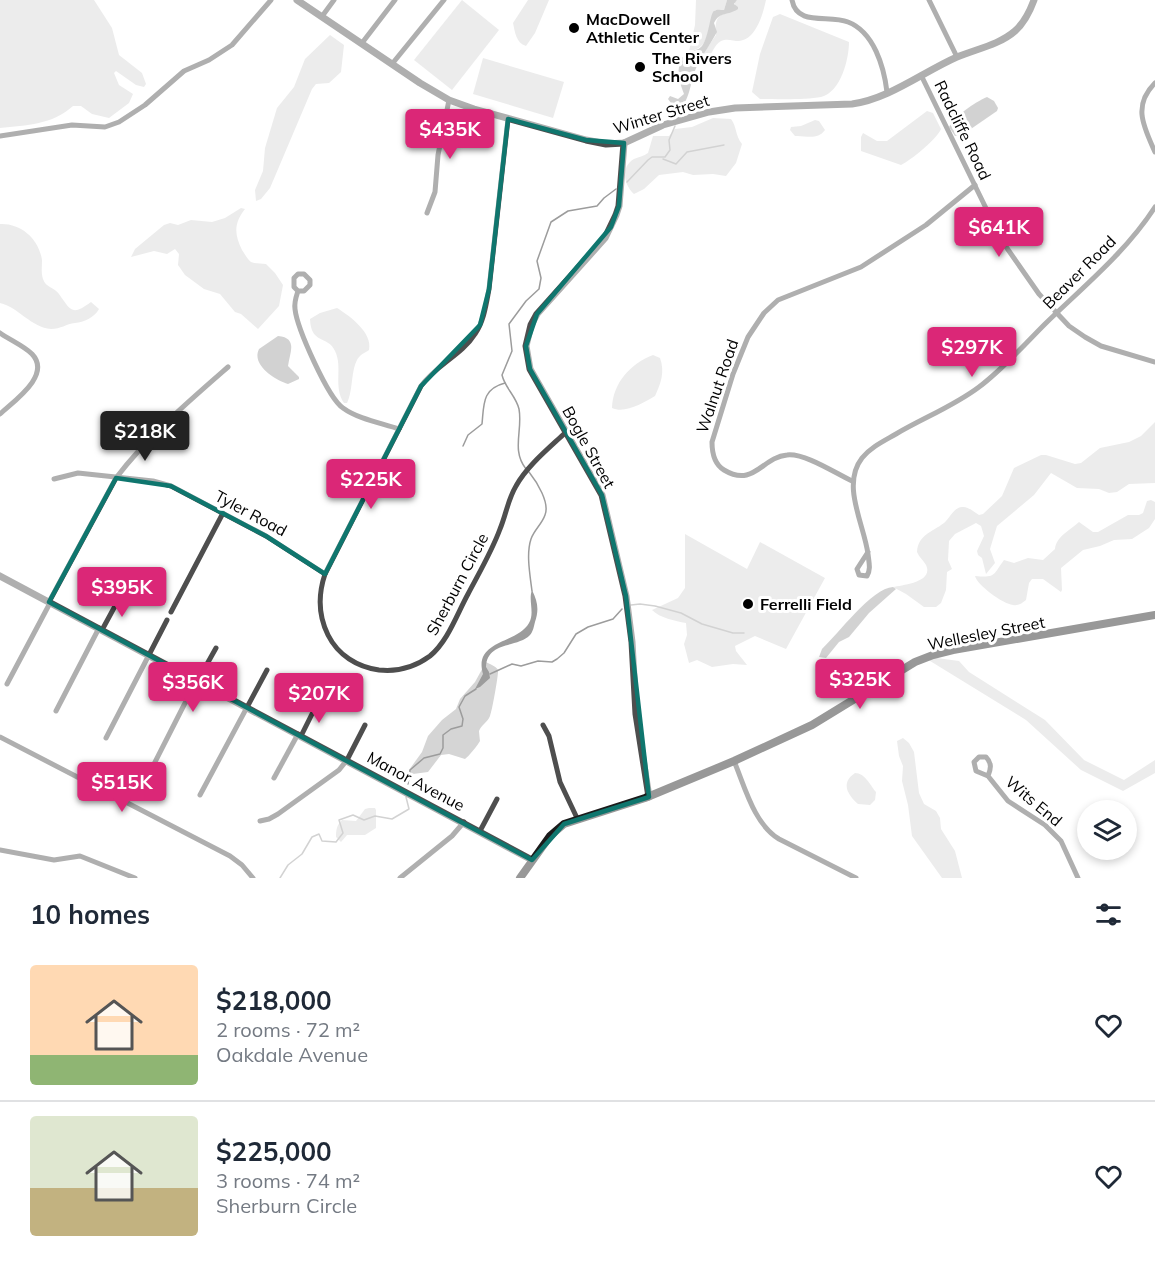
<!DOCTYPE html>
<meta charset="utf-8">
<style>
body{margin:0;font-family:Mulish,sans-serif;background:#f2f2f3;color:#1f2937;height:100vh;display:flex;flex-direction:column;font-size:22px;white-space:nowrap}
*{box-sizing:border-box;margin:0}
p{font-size:20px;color:#747a83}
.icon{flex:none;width:33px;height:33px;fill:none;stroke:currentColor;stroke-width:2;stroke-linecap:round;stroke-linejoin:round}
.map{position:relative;height:878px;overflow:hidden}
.side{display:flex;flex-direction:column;background:#fff;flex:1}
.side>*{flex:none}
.tools{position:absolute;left:1077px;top:800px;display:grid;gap:12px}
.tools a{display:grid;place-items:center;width:60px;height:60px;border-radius:50%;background:#fff;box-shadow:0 3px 9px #0003;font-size:30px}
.price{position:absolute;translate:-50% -51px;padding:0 14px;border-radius:6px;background:#db2777;color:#fff;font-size:20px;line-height:39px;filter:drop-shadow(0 2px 3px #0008)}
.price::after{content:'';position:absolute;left:50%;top:36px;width:18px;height:14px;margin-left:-9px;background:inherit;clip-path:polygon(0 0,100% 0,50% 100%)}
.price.active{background:#222;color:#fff}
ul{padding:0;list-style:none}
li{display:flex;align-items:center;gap:18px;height:150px;padding:0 30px}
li+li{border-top:2px solid #e0e1e3}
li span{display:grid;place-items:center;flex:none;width:168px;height:120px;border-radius:6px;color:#555}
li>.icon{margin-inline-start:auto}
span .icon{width:72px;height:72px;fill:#fffc;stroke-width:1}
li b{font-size:26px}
h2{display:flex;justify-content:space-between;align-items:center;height:72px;padding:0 30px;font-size:26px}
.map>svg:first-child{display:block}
</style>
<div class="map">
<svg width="1155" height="878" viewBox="0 0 1155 878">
<rect width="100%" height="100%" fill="#fff"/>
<g fill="#d5d5d5">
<path d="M0,0H94L112,28L119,55L142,73L146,84L144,87L136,85L116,71L114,73L119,85L133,94L129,103L109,118L92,114L81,106H73C52,125 27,125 0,128Z"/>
<polygon points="462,0 499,30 452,90 414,60"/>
<path d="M528,0H549L535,33L526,46C516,43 515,32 513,23Z"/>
<path d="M696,0H727L724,10H715C706,25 712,49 689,51L695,25Z"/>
<path d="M737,0H766C763,14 756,40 739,41C733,41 727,38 721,41C714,45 712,54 707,60L700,63L707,48L716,35C714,15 720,16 735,6V2Z"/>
<path d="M780,14L849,42C849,59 841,92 821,97C807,100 776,99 760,99L752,92L760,54L773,17Z"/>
<polygon points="330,35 344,45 341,72 329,83 316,84 312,89 270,188 261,199 256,201 255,190 263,171 265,148 277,108 294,87 305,59"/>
<polygon points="483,58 564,82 553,118 473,94"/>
<path d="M927,111L933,113L941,129C937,139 910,161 901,165L861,151V137L863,133L877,141H887Z"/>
<path d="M713,118L731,119C737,127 735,135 742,144L736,163L726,176L713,174L693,175L683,172L659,175L644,189L634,194C624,185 620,167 634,159C638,157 644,156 648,153L653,136H669L675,129L692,127Z"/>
<path d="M815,120L819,121L825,130C817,141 805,135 795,136L790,130L791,127L801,126Z"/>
<path d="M241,208L245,209C234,223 234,234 242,250C245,254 247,259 251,262C255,264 261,263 266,264L275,273L283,285L279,306L258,329L241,314L235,312L220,294L204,289L185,275L178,265L179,254L175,249L167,254L154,251L131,257L135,249L164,225L170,223L178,225L191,220L212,222L225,218Z"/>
<path d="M0,224C21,223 39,239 42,260C42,267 41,273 43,279C46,288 54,287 59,294C71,311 72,316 91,302L99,309C94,318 84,322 75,323C66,324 61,329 51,329C32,328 18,307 0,303Z"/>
<path d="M337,308C350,316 373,333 369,350C367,352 363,353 361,355C350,364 354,390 347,403H344C333,387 343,367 335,351C328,335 311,345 310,319L320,313Z"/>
<path d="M653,355L660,358C665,372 661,383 655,396C643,403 625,414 612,408C613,383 630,364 653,355Z"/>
<path d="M1155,422V483L1129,484L1117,492L1109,493L1099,489L1077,488L1051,473L1034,495L997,526L990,549L995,563L986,574L982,558L978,555L977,551L984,536L981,526L976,523L955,534L949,541L948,560L952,569L947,572L946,590L941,603L936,607H924L906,594L893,587C903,585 934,582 926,565C923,560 919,557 917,552C918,535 932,532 944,523C950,518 953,508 962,507C968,506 974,512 979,515L983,514L1002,496L1014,468L1041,455H1046L1075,464L1081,463L1100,448L1129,442L1141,436Z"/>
<path d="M1151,500L1155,502V519L1149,528L1132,539L1114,540L1100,546L1083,550L1061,568L1062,590L1061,592L1043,579H1032L1029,583L1026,600C1022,603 1019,606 1013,605C1003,604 977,585 975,576C996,578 993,575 1004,560L1014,563L1028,558L1043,560L1055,549C1056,537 1070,530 1079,522L1093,532H1098L1128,515H1139L1143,513L1147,501Z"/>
<path d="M685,534L747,569L760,542L825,578L786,649L755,636L735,646L736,651L747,665L733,664L712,667L697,660L689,663L684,644L687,635L686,623C675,621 660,618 652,610L678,598L685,588Z"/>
<polygon points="922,656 959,661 969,672 1045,720 1084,760 1124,780 1155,760 1155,773 1123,791 1081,770 1026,720"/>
<path d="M486,662C489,664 496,666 498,670C499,672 492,712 490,716C488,722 481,725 479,731C479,732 480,741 480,741C478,745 468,757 465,759L449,754L441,755L428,772L413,774L410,773L409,770L422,752L428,736L442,720L456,709L460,699L475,682Z"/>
<polygon points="903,738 909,743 914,752 919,793 924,804 936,811 940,818 941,829 955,851 962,878 942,878 912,836 908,805 902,781 903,766 899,756 897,741"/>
<path d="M855,773C865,773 870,785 876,792L875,800L870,805L858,804C848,795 840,783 855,773Z"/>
<path d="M369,808H375L376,810V828L365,835H347L341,842L336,837C336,829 337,825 342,820L356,821L365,809Z"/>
</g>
<g fill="#9c9c9c">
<path d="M727,0H737L734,4L738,7V9C728,16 720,11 714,23L717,32C711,43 703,54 697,66C690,81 691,98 679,111V117H676L674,107L668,99L670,96L678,99L684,94C681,85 677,77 679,67C683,47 695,54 702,46C709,37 710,13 714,11C717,9 720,10 724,10Z"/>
<path d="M987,97L994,101L998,108L997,111L965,133L955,136L949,127C955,116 975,102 987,97Z"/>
<path d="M278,336C298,338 290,352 288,366L299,377V379L288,384C275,380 251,365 259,349Z"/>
<path d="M893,587L896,589L869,613L849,637L839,642L826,658L819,657L822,649C838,634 872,588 893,587Z"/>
<path d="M532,590C538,602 539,610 535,622C534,626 533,632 530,635C518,648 487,641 486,667L489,672L490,678L480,687L475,689L483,674C473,640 517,644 529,623C535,613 528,600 532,590Z"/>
</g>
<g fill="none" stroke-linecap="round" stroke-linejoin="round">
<g stroke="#9c9c9c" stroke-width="1.5">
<polyline points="663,159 676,164 687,152 724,145"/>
<polyline points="627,182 648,160 652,157 665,157 670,150 669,140 675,126"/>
<path d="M463,446L468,435L482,424C484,404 482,389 505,383"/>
<path d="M526,469C511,450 523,430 519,409C516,396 505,388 502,375L512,351L509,324L526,301L539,289L541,278L537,261L551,222L568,211L597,206L604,198L616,189"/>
<path d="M529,472C537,482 550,503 545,515C542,524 534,530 531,539C526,554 530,575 532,591"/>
<polyline points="631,605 640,604 655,606 681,613 702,624 733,633 744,633"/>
<polyline points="490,674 512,664 521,666 538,661 552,662 557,659 564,653 576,634 588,627 613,619 622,609"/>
<polyline points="408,784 410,770 424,758 440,754 443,748 443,735 451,729 462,726 463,719 459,707 465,696 476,689"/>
<polyline points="280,878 288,865 302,854 312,837 319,834 322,841 336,842 343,833 339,820 353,815 364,820 375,816 392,819 409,809 406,797"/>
</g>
<g stroke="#4e4e4e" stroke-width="5">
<path d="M792,0C797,27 829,14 848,22C874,32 884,67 887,92"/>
<polyline points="929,0 957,57"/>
<polyline points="323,15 334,0"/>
<polyline points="362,43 395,0"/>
<polyline points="392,64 444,0"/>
<polyline points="921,75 1002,241 1039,294 1069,326 1085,337 1101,346 1155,362"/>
<path d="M1155,83C1132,106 1144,127 1155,152"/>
<path d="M508,119L489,289C486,305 484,321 475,334C462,355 436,365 421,386L325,574C318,595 318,615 328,635C338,655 357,667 379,670C397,672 415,667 430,656C448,641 457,614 468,594C479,573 492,551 500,529C506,515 508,499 516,486C527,466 548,449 565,433"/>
<polyline points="0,136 72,125 105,127 119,122 145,105 184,71 209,60 232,45 271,0"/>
<polyline points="427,213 435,192 438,155 449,100"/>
<path d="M298,291L294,287V278L298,274H304L310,280V285L304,291H298C296,297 294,302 295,309C297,328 328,398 343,408C358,419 381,423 399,429"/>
<path d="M0,333C10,340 24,346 32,354C52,375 14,401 0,414"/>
<polyline points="54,479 78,473 153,481 171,486 266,536 325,574"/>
<path d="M852,481C835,473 805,453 787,455C762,457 754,488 724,470C714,464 712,453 712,442L733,374L748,337L764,313L778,300L861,267L926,225L975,185"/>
<path d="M868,552L857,569L859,575L867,576C871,569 869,563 868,554C864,524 841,485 862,458C871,447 884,441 896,434C923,418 954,406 979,387C1003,369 1024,345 1045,324C1083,287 1126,252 1155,207"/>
<path d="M49,602L116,478C148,436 189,401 228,367"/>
<polyline points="171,612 223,513"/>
<polyline points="102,630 121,595"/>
<polyline points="7,684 50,603"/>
<polyline points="56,711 99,628"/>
<polyline points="543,725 549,736 560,782 577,818"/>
<polyline points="301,736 318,702"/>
<polyline points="0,737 230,856 242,865 253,878"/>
<polyline points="106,738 167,620"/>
<path d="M734,761C745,787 754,824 779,839L856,878"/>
<polyline points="152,768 184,705 216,648"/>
<path d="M988,776C991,769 992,763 986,757H979L974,762L976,771L988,776L1008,801L1045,825L1061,841L1078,878"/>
<polyline points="274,778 298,734"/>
<polyline points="200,795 267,670"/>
<polyline points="260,821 269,819 278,814 339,770 347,760 365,725"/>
<polyline points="480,831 497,799"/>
<polyline points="0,850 54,860 80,856 135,878"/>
<polyline points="400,878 452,836 464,822"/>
</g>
<g stroke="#4e4e4e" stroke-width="7">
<path d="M297,0L420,83L449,100L474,109L586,140L606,144L624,143L663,125L709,112L735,108L852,104C889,99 923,72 957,57C976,49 999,45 1015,31C1024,23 1030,11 1034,0"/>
<polyline points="624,143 619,206 616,215 605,238 537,314 531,325 526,346 530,369 602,495 626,596 632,642 636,714 649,797"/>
<polyline points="0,576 532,860"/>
</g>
<polyline stroke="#1b1b1b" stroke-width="8" points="520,878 550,836 564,824 645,798 734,761 812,725 915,662 933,655 953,650 1155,615"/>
</g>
<path d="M0 0H1155V878H0ZM508,119L586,140L624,143L619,206L611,227L537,314L526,346L530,369L602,495L626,596L649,797L564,824L532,860L49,602L116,478L171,486L266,536L325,574L421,386L480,325L489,289Z" fill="#fff" fill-opacity=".55" fill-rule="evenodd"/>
<path fill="none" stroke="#0f766e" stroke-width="4.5" stroke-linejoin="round" d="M508,119L586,140L624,143L619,206L611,227L537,314L526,346L530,369L602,495L626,596L649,797L564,824L532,860L49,602L116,478L171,486L266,536L325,574L421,386L480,325L489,289Z"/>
<g fill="#000" stroke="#fff" stroke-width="2">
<circle cx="574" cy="28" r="6"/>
<circle cx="640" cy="67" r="6"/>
<circle cx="748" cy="604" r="6"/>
</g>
<g text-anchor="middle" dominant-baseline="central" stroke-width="6" stroke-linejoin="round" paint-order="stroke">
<g font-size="16" font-weight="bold" fill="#000" stroke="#fff" text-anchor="start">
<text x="586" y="19">MacDowell<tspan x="586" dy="18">Athletic Center</tspan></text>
<text x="652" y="58">The Rivers<tspan x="652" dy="18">School</tspan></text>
<text x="760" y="604">Ferrelli Field</text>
</g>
<g font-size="16" fill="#000" stroke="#fff">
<text transform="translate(661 114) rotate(-17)">Winter Street</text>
<text transform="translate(963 130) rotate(64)">Radcliffe Road</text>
<text transform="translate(1079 272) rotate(-45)">Beaver Road</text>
<text transform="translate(717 386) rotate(-71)">Walnut Road</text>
<text transform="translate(589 447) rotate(61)">Bogle Street</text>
<text transform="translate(251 513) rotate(28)">Tyler Road</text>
<text transform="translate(457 584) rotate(-62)">Sherburn Circle</text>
<text transform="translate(986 633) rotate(-11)">Wellesley Street</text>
<text transform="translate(416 781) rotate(28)">Manor Avenue</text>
<text transform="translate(1034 801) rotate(40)">Wits End</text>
</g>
</g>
</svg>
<div class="tools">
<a><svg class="icon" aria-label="layers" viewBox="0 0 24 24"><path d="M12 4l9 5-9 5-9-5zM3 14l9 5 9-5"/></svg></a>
</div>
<b class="price" style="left:450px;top:160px">$435K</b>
<b class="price" style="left:999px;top:258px">$641K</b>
<b class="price" style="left:972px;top:378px">$297K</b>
<b class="price active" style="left:145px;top:462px">$218K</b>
<b class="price" style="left:371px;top:510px">$225K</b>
<b class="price" style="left:122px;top:618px">$395K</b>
<b class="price" style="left:860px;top:710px">$325K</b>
<b class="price" style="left:193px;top:713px">$356K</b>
<b class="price" style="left:319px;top:724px">$207K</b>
<b class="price" style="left:122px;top:813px">$515K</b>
</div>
<section class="side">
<h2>10 homes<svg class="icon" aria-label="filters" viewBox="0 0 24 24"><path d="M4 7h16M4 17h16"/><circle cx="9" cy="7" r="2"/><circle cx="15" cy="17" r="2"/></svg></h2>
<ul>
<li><span style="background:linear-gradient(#ffd9b3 75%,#8fb573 0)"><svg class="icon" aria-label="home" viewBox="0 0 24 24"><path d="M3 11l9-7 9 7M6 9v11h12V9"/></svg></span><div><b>$218,000</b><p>2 rooms · 72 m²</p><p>Oakdale Avenue</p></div><svg class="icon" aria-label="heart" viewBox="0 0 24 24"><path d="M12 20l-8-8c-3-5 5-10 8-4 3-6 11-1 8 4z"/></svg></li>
<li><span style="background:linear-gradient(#dfe7d0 60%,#c2b280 0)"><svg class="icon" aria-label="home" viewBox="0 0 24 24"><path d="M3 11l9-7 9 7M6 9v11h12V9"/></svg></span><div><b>$225,000</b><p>3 rooms · 74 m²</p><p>Sherburn Circle</p></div><svg class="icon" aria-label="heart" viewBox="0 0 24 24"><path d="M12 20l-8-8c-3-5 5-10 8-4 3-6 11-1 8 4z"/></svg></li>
</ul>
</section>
